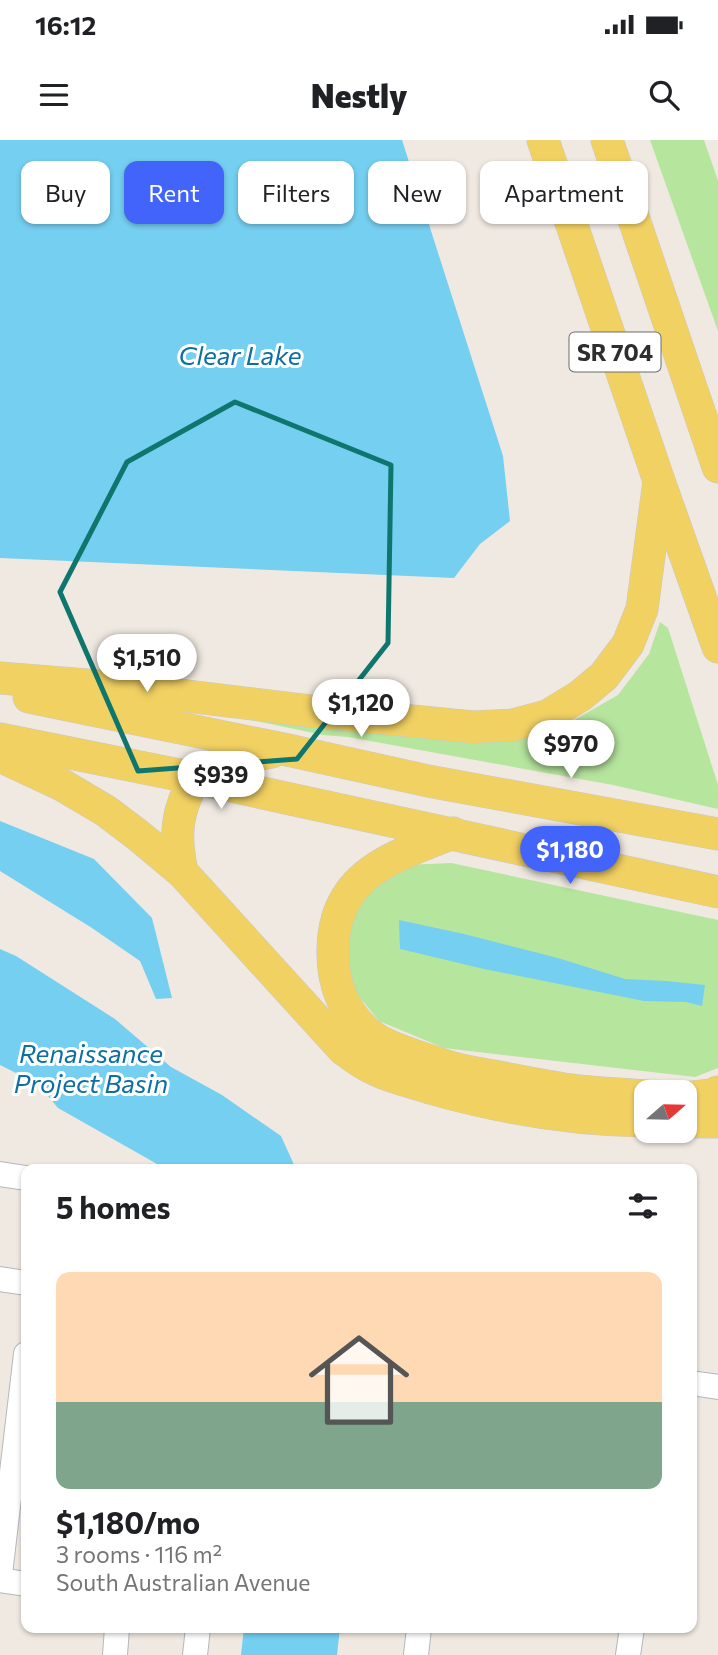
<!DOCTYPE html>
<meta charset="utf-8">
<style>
body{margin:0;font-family:Commissioner,sans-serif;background:#f6f6f6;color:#202124;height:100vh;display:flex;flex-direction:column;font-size:26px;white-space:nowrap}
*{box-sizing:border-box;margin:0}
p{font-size:23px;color:#757577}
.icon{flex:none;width:38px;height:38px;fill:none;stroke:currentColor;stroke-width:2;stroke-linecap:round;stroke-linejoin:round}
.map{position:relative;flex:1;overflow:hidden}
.details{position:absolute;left:21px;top:1024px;width:676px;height:469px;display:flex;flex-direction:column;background:#fff;border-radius:14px;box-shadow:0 2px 5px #0004}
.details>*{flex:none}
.top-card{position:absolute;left:21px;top:21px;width:677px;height:63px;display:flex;gap:14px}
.needle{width:46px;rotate:70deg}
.fabs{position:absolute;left:634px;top:940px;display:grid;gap:14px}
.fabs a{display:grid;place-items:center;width:63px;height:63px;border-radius:14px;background:#fff;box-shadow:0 2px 5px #0004;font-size:35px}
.price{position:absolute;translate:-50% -60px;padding:0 16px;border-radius:24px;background:#fff;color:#222;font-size:23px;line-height:46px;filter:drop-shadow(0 2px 4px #0008)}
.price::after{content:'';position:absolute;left:50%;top:42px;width:21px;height:16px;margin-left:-10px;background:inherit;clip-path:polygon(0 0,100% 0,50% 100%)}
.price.current{background:#4264fb;color:#fff}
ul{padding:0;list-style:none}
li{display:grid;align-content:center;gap:14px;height:371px;padding:0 35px}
li span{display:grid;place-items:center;height:217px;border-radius:14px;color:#555}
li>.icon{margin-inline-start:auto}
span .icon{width:126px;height:126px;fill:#fffc;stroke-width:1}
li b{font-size:30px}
h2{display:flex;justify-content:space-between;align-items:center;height:84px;padding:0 35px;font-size:30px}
.tag{padding:0 24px;border-radius:14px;background:#fff;box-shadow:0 2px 5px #0004;font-size:24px;line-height:63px}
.tag.current{background:#4264fb;color:#fff}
.status{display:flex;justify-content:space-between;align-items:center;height:49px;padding:0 35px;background:#fff;direction:ltr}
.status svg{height:19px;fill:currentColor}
header{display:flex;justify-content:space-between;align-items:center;height:91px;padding:0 35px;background:#fff;font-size:32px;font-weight:800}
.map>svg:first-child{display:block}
</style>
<div class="status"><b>16:12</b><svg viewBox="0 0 49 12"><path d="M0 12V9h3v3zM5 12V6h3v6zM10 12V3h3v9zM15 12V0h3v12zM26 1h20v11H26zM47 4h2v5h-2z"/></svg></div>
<header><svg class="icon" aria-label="menu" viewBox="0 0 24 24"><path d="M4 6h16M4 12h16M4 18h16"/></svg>Nestly<svg class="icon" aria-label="search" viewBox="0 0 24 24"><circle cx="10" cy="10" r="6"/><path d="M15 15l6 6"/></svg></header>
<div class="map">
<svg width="718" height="1515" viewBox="0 0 718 1515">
<rect width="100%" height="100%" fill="#efe9e1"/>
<g fill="#b6e59e">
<polygon points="650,0 704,0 718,41 718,191"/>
<polygon points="660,482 668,488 718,645 718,669 613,645 348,597 323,595 228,575 471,601 548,595 618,555 649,514"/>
<polygon points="451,723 718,780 718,928 695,937 444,908 379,881 356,853 347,822 349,782 365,750 406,725"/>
</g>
<g fill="#75cff0">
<polygon points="0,0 402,0 503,316 510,381 480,404 454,438 0,418"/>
<polygon points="0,681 94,719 152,778 172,858 156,859 140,821 92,788 0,731"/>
<polygon points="399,780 464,794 558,818 625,839 666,841 705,845 702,866 686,862 644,861 484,829 400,809"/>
<polygon points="0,809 16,816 115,879 171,927 222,955 281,996 296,1029 166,1029 58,968 38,944 0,925"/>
<polygon points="244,1488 340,1488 337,1515 241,1515"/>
</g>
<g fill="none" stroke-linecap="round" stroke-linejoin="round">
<defs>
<g id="minor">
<polyline points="0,1034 26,1038"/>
<polyline points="0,1139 26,1143"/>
<polyline points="691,1243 718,1247"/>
<polyline points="0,1434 26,1214"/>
<polyline points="0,1440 26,1444"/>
<polyline points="115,1515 117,1488"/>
<polyline points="195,1515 198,1488"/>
<polyline points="416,1515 419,1488"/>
<polyline points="628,1515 632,1488"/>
</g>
<g id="major">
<polyline points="543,0 659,341 718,507"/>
<polyline points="607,0 718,327"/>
<polyline points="0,538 112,547 310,571 473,587 513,585 547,576 580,556 604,536 628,504 642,469 659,341"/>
<polyline points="29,557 283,609 428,641 718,694"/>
<polyline points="0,599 194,638 718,752"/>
<path d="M0,616L62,645L106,671L139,696L182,732L343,909C350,914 357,920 365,924C385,936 408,941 430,948C500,968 573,980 646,981"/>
<path d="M453,693C394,717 334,733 333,809C332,844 344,875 373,897C385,906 402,911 416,916C430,920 443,926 457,929C472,933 488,935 504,938C526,942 549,947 572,950C596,953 621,954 646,956"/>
<path d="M182,732C176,702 175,680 188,652C189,648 191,641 195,637C210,622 251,616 272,612"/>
<polyline points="684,958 711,955 718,952"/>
<polyline points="684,982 718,982"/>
</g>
</defs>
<use href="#minor" stroke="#b4b7c1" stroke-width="26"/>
<use href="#major" stroke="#c9c9c9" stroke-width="33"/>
<use href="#minor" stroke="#fff" stroke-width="24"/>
<use href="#major" stroke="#f2d163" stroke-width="32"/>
</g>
<path fill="none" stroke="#0f766e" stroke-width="5" stroke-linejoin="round" d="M235,262L391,325L388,503L297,619L138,631L60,452L127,322Z"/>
<g text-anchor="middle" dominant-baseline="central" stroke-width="6" stroke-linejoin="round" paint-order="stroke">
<rect fill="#fff" stroke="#6d6d6d" stroke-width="2" x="569.5" y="192.5" width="91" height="39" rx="5"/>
<g font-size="23" font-weight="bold" fill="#2e2e2e">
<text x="615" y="212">SR 704</text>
</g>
<g font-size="26" font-style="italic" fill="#0d6fa3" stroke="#fff">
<text x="240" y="214">Clear Lake</text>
<text x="91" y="912">Renaissance<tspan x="91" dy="30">Project Basin</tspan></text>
</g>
</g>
</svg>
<div class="fabs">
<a><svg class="needle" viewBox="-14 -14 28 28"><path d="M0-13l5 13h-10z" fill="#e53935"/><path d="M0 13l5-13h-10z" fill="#757577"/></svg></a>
</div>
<b class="price" style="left:147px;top:554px">$1,510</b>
<b class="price" style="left:361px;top:599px">$1,120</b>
<b class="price" style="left:571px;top:640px">$970</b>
<b class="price" style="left:221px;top:671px">$939</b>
<b class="price current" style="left:570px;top:746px">$1,180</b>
<div class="top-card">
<a class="tag">Buy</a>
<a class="tag current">Rent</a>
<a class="tag">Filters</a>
<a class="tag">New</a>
<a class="tag">Apartment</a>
</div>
<section class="details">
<h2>5 homes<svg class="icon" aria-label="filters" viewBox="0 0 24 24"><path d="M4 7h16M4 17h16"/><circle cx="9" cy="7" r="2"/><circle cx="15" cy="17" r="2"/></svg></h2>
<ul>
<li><span style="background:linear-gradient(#ffd9b3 60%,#7fa58c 0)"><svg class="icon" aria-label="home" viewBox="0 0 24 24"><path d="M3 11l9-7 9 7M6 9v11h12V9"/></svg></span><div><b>$1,180/mo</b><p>3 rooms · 116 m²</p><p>South Australian Avenue</p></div></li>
</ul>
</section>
</div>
